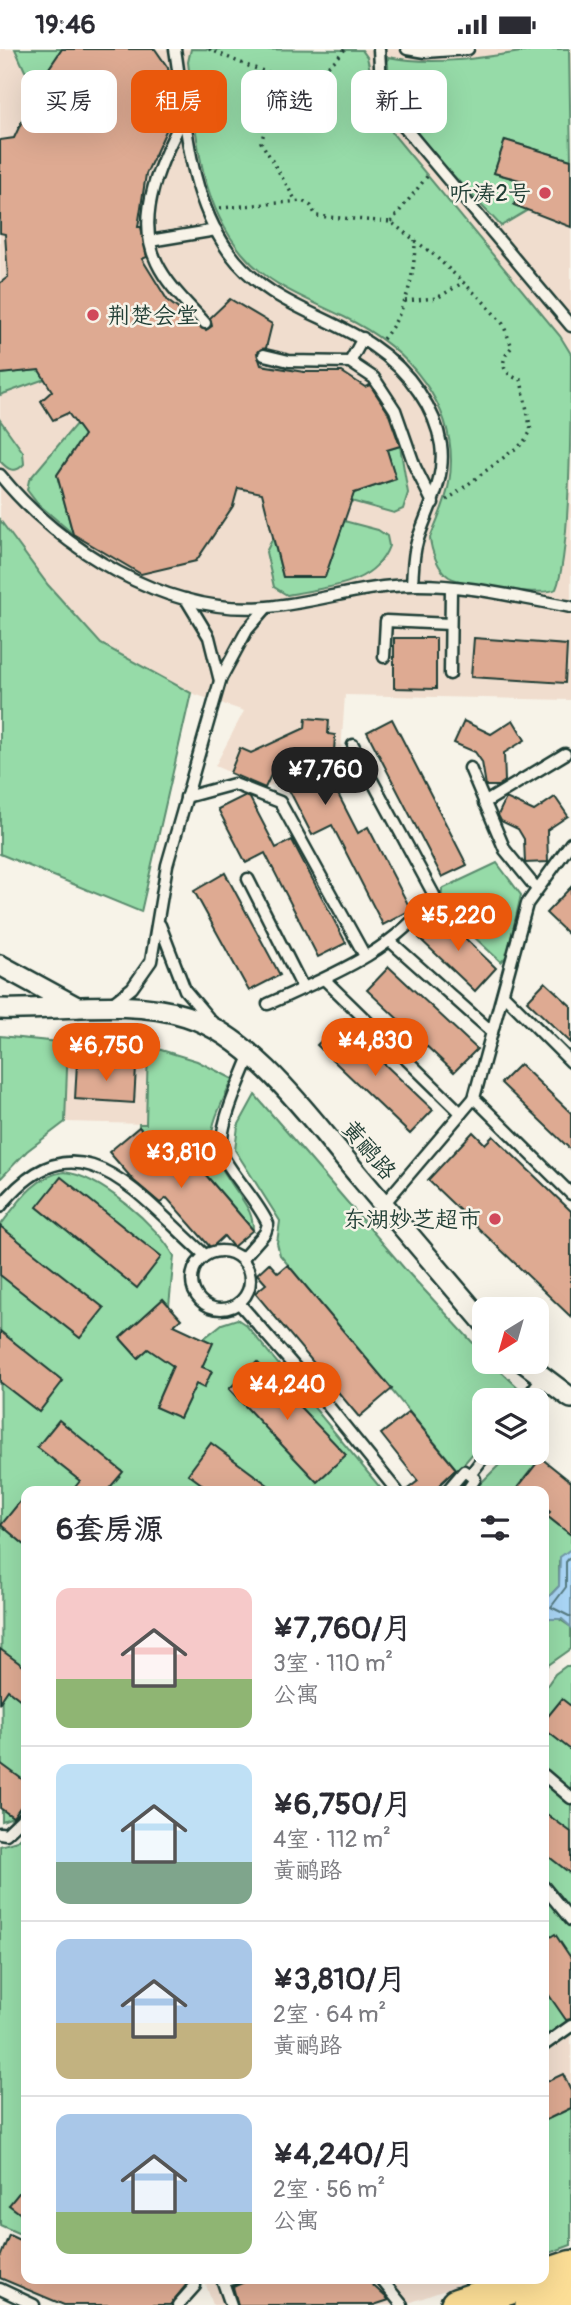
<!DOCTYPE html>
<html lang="zh">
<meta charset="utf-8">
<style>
body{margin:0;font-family:Pangolin,"LXGW WenKai TC",sans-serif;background:#f2f2f3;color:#2b2b33;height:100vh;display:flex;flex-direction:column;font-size:26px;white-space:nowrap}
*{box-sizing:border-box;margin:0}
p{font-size:23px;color:#7c7c81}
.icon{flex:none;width:38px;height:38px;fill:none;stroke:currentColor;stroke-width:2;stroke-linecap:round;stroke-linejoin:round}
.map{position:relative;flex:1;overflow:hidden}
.side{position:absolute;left:21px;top:1437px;width:528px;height:798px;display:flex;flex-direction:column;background:#fff;border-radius:14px;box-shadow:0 7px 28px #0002}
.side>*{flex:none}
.hud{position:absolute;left:21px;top:21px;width:530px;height:63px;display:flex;gap:14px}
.needle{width:46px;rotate:217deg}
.tools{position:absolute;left:472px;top:1248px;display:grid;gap:14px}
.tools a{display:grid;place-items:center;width:77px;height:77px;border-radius:14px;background:#fff;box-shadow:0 7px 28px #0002;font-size:35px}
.price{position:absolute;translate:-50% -60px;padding:0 16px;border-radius:24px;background:#ea580c;color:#fff;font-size:23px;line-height:46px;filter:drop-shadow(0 2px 4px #0008)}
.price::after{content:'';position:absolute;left:50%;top:42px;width:21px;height:16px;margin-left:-10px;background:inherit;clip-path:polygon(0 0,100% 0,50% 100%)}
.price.active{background:#222;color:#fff}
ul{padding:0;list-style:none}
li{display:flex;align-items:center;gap:21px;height:175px;padding:0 35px}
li+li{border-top:2px solid #e1e1e2}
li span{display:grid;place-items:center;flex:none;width:196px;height:140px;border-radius:14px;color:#555}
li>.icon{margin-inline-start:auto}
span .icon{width:84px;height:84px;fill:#fffc;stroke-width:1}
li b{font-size:30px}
h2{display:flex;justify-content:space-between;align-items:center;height:84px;padding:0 35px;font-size:30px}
.tag{padding:0 24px;border-radius:14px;background:#fff;box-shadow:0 7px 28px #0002;font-size:24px;line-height:63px}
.tag.active{background:#ea580c;color:#fff}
.status{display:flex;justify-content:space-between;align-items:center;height:49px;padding:0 35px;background:#fff;direction:ltr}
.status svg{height:19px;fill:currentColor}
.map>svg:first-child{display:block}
</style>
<div class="status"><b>19:46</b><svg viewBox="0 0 49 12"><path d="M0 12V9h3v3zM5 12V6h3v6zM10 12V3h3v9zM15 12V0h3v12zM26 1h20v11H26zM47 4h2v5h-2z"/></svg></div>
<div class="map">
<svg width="571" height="2256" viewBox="0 0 571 2256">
<rect width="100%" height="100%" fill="#f7f3e8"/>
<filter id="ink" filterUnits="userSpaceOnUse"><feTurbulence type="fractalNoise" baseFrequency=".0143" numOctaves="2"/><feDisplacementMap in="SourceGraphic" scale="14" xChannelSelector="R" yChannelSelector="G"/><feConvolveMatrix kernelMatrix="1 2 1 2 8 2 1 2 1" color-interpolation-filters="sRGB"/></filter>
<g filter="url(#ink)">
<g fill="#f0ddce">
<polygon points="0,0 571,0 571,651 345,646 341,703 265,739 215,717 244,662 191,644 101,595 48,536 0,471"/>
<polygon points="68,994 148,997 146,1075 65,1073"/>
<polygon points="571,1985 571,2196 544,2206 544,2003"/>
<polygon points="208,2230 476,2230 403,2256 213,2256 206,2236"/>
</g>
<g fill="#96dba8" stroke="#5a8c6e" stroke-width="2">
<polygon points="15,0 62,0 41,31 25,22"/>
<path d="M191,0L362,1L367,8L377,52L393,85L560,287L571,305C571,352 571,506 556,540C544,548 463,536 449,528C438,521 431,501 430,489C437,470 446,454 449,434C462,359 407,298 344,268C306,249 270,238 242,204C197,150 196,79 188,13Z"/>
<path d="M542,0H569L571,111L505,91L494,124L523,132L514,156L528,161L501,177C465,137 383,65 388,8C440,18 490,7 542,0Z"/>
<polygon points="39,321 45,330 0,346 0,325"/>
<path d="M0,371L23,403L24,415C15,425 8,421 0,412Z"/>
<polygon points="76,375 84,386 57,426 73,485 37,454 27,441 29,431"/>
<polygon points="400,397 408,444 403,460 394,464 351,452 354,444 396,430 387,401"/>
<polygon points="0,471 48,536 101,595 191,644 141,863 0,805"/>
<path d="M344,472L378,481L387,487L389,497C374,538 324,538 287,546L274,538L266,503L273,489L283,528H325Z"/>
<polygon points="497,814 521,846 507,907 501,913 441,857 442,840"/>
<polygon points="0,987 68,994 65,1073 27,1102 0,1130"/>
<path d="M148,997L197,1012L233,1030C205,1089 202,1092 240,1147C248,1159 253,1166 253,1181L199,1118L184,1130L139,1078V1075H146Z"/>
<polygon points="255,1046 404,1219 485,1307 485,1312 491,1313 524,1344 518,1351 485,1351 485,1390 458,1422 280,1206 277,1194 280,1172 235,1101 238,1077"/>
<path d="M64,1123C100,1127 157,1176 174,1207L169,1257L163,1250L120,1289L138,1309L149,1299L173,1316L155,1358L180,1369L196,1335L211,1322L202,1318L212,1294L203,1290L222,1275L237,1270L246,1276L383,1442H26V1750L13,1768L2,1772L0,1177C17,1155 34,1127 64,1123Z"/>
<polygon points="520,1404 536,1415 518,1437 524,1442 473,1442 509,1406"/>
<polygon points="544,1458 550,1463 547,1467 571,1486 571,1500 559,1512 559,1537 544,1553"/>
<polygon points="556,1568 571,1578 571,1600 544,1619 544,1570"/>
<polygon points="566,1617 571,1617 571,1985 544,2003 544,1641 555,1625"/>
<polygon points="26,1783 26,2135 10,2156 26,2169 26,2177 20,2185 0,2176 0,1797 17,1792"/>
<polygon points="571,2059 571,2196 544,2206 544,2072"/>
</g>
<polygon fill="#abd7f7" stroke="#7399a9" stroke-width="2" points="571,1500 571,1578 562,1570 544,1570 544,1553 559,1537 560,1508"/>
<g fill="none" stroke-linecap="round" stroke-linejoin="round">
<polyline stroke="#577b82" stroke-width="2" points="571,1507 566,1513 566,1538 551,1558 571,1568"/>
</g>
<g fill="#deaa92" stroke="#1f3d34" stroke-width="2">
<polygon points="62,0 155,0 168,19 173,50 170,73 146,125 138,178 141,178 147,208 142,210 168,252 206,281 212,277 210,269 230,250 272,275 266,299 257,304 261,316 304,323 342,323 365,338 370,336 388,363 400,397 387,401 396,430 354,444 325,528 283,528 262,444 238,439 233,457 196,512 141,525 73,485 57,426 84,386 68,364 53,371 41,352 52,342 39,321 0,325 0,234 8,228 5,185 0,184 0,91 14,89 41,31"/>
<polygon points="505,91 571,111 571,178 514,156 523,132 494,124"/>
<polygon points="394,589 436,589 436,640 394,639"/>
<polygon points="474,589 567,596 565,634 471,628"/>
<polygon points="306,669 329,671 328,685 335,686 334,703 316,702 358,784 368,778 411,861 383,876 332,776 312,786 276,715 265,739 230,724 240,699 251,704 305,679"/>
<polygon points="392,670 467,816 442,828 367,683"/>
<polygon points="513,671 525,691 504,704 505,732 498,737 486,737 482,713 475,703 454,694 464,672 491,685"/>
<polygon points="244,747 250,749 276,799 292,791 346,894 318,908 265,804 246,814 218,760"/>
<polygon points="555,748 568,767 547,781 548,813 525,814 524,790 518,780 501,772 498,766 506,749 534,762"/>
<polygon points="225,824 280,926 249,942 194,842"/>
<polygon points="571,838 571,888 546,864"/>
<polygon points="441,866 496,919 475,942 419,889"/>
<polygon points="389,918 477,1000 454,1023 367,941"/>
<polygon points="545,933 571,957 571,994 527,952"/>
<polygon points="340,973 433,1061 410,1085 317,996"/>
<polygon points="77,1014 136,1018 134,1054 75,1050"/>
<polygon points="520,1015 571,1064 571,1101 501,1034"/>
<polygon points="139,1078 184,1130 199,1118 253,1181 233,1198 224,1187 211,1199 167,1149 160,1154 134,1132 109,1103"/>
<polygon points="473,1083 485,1095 493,1087 571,1162 571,1268 428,1131"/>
<polygon points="61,1128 161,1208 137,1239 37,1158"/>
<polygon points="0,1177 104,1259 80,1289 0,1226"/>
<polygon points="269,1214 278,1224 288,1216 392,1340 359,1368 255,1244 266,1235 257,1225"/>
<polygon points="163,1250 181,1270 174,1276 213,1294 202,1318 212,1322 204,1339 196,1335 180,1369 155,1358 173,1317 148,1300 138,1309 120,1289"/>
<polygon points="0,1282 63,1332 39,1363 0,1333"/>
<polygon points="257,1313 346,1406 317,1433 229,1340"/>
<polygon points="409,1363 456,1420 433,1442 405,1442 418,1432 381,1385"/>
<polygon points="59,1371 123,1423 107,1442 72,1442 80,1432 37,1398"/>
<polygon points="211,1394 276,1442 211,1442 188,1425"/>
<polygon points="541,1409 571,1433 571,1486 547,1467 550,1463 544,1458 544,1442 515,1442"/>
<polygon points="26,1445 26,1497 1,1476"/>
<polygon points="0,1600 26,1619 26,1655 8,1641 0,1653"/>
<polygon points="562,1650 571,1657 571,1701 544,1680 544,1672"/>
<polygon points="0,1714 26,1733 26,1750 13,1768 0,1759"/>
<polygon points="544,1763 571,1783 571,1825 544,1804"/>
<polygon points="555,1885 571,1909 571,1970 566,1971 544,1939 544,1892"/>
<polygon points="563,2025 571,2042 571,2059 544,2072 544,2034"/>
<polygon points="26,2135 26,2169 9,2156"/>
<polygon points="9,2186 26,2194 26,2230 191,2230 170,2256 64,2256 0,2229 0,2209"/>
<polygon points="251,2230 366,2230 389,2251 374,2256 238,2256 233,2238"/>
</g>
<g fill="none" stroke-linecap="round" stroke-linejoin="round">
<defs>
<g id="service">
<path d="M175,0C186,69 187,144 229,203C280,273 368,266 419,343C430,359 438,376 441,396C446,431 427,461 417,493C413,506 413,522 412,535"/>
<polyline points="379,0 381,35 404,78 571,277"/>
<polyline points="407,0 425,3 468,0"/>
<path d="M185,65C163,108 133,166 157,214C168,237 188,255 205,274"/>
<polyline points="150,192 216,181"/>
<polyline points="264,306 289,312 350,313 374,329 395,361 415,418 433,454"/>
<polyline points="350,313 363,289"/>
<path d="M0,426C61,501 167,567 267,558C315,554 364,536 413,536C466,535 520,549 571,558"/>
<polyline points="384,608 386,572 450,575"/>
<polyline points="450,625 451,539"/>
<polyline points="220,631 247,581 266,559"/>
<polyline points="470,719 505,801 536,839"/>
<polyline points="186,748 234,735 280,753 365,907"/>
<polyline points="484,754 565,705"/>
<polyline points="248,830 303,939"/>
<polyline points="160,876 185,941 211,972"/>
<polyline points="390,892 492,983"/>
<polyline points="324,930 461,1064"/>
<polyline points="503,945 571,1013"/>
<polyline points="113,954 132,939 151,912 167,816 220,632 209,588 186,550"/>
<path d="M268,955C328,928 396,902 434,846L353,696"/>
<polyline points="474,1049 571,1145"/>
<polyline points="383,1156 474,1049 527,855 571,794"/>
<path d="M0,1158C78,1059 139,1148 205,1206"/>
<circle cx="221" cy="1231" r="29"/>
<path d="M242,1210L265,1184L268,1175C257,1152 238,1133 225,1111C212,1088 241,1031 250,1007"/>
<polyline points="239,1254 321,1348 397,1442"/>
<polyline points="525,1351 542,1329"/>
<polyline points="470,1426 487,1404"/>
<polyline points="447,1442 464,1422 475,1430 467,1442"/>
<polyline points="544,1726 571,1749"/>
<polyline points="0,1784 6,1785 26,1766"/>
<polyline points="544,1838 571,1871"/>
<polyline points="544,1996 571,1977"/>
<polyline points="381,2230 402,2256"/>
<polyline points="0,2240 34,2256"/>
<polyline points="178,2256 195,2237"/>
<polyline points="231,2256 223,2233 233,2230"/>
</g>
<g id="minor">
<polyline points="0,916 77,958"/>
<path d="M0,960C61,962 127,949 186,967C256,989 314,1074 360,1128C402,1177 443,1226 485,1275"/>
<polyline points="522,1312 571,1349"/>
</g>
<g id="primary">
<polyline points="544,2227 571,2218"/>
<polyline points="457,2256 537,2230"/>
</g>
<polyline id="trunk" points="532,2256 571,2244"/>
</defs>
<use href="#service" stroke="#1f3d34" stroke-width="15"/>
<use href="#minor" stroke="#1f3d34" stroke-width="24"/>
<use href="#primary" stroke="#1f3d34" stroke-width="37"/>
<use href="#trunk" stroke="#1f3d34" stroke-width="38"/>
<g stroke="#1f3d34" stroke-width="3.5" stroke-dasharray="2 5" stroke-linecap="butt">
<path d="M209,0C255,20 308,49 345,0"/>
<polyline points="283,26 261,93 296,152"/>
<path d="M220,159L302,152L311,157L316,167L391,173L434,206L482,251L503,275L512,298C498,313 502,325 521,331L531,382L523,394L447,451"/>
<polyline points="391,173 429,125"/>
<polyline points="405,252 437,249 464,233"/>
<path d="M383,290C406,263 415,226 415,191"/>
</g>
<use href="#service" stroke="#f7f3e8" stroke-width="10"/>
<use href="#minor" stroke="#f7f3e8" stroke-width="19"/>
<use href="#primary" stroke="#fcde96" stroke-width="32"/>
<use href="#trunk" stroke="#fcde96" stroke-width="33"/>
</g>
</g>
<g fill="#d1495b" stroke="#f7f3e8" stroke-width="2.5">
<circle cx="545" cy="144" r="7"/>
<circle cx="93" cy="266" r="7"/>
<circle cx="495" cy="1170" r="7"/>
</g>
<g text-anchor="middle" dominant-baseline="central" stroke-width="5" stroke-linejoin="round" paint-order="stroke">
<g font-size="23" fill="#1f3d34" stroke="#f7f3e8" text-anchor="end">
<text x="531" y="144">听涛2号</text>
<text x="107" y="266" text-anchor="start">荆楚会堂</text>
<text x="481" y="1170">东湖妙芝超市</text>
</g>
<g font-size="23" fill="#1f3d34" stroke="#f7f3e8">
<text transform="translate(369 1101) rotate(50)">黄鹂路</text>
</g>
</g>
</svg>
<div class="tools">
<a><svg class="needle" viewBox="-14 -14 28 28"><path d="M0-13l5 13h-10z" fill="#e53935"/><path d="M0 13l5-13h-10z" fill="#7c7c81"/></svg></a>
<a><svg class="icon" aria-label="layers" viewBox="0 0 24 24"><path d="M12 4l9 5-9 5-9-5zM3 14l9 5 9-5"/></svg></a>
</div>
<b class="price active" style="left:325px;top:758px">¥7,760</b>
<b class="price" style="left:458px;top:904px">¥5,220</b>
<b class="price" style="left:375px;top:1029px">¥4,830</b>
<b class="price" style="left:106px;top:1034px">¥6,750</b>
<b class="price" style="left:181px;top:1141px">¥3,810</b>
<b class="price" style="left:287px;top:1373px">¥4,240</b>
<div class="hud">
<a class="tag">买房</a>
<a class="tag active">租房</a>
<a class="tag">筛选</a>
<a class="tag">新上</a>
</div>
<section class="side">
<h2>6套房源<svg class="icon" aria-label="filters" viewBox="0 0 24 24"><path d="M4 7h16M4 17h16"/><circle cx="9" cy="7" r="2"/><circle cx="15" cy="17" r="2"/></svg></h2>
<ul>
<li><span style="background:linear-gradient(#f6c9c9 65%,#8fb573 0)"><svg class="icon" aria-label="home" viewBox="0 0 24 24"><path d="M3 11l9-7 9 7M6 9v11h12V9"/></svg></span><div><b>¥7,760/月</b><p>3室 · 110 m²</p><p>公寓</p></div></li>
<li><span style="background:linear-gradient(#bfe0f5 70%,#7fa58c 0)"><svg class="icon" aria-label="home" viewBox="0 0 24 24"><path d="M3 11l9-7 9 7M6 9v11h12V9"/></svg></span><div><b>¥6,750/月</b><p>4室 · 112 m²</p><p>黄鹂路</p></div></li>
<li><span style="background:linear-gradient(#a9c7e8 60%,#c2b280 0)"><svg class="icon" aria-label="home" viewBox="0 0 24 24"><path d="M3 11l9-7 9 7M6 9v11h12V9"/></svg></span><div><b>¥3,810/月</b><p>2室 · 64 m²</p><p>黄鹂路</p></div></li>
<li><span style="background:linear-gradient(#a9c7e8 70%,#8fb573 0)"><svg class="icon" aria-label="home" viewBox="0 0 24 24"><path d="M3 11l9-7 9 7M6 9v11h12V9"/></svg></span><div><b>¥4,240/月</b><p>2室 · 56 m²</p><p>公寓</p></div></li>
</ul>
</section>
</div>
